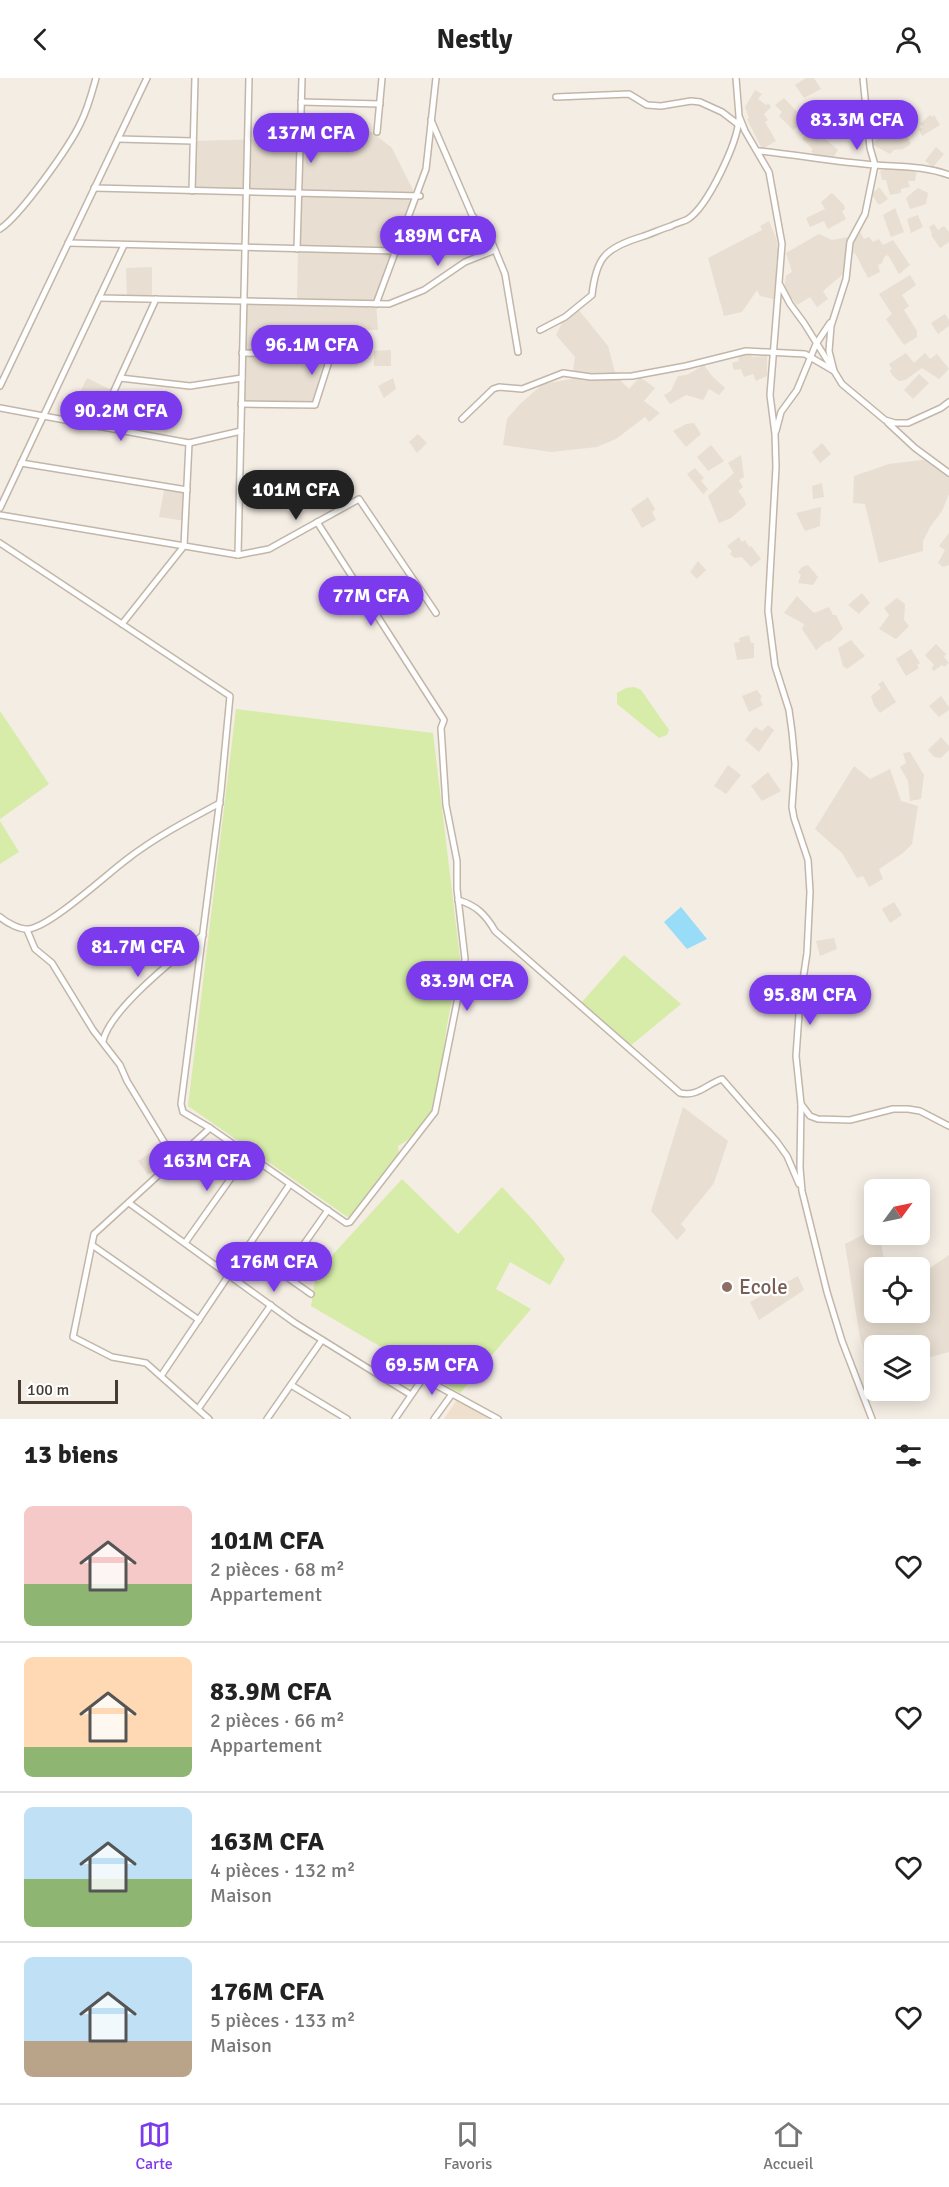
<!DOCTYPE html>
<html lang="fr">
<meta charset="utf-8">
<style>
body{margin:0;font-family:Signika,sans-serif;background:#f2f2f2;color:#222;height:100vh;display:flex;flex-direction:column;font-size:22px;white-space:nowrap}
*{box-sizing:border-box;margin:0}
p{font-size:20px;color:#767676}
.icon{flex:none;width:33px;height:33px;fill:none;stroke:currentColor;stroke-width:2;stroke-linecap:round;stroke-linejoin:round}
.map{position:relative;height:1341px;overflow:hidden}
.panel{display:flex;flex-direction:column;background:#fff;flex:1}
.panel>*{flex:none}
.needle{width:39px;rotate:57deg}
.buttons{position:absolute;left:864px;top:1101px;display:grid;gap:12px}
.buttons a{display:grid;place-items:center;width:66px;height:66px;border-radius:9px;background:#fff;box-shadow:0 3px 15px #0003;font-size:30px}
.scale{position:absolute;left:18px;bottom:15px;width:100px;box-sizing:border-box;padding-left:6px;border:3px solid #463c33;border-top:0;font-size:16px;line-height:21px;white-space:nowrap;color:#463c33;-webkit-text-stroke:4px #fff;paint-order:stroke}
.price{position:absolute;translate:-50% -51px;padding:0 14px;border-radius:21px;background:#7c3aed;color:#fff;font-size:20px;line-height:39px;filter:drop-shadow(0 2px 3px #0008)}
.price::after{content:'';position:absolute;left:50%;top:36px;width:18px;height:14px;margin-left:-9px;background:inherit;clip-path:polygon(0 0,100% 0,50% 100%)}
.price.selected{background:#222;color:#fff}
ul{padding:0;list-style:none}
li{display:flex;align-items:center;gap:18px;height:150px;padding:0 24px}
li+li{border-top:2px solid #e0e0e0}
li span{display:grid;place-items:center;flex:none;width:168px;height:120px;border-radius:9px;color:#555}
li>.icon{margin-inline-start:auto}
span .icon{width:72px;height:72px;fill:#fffc;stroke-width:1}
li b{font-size:26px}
h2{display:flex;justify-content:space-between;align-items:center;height:72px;padding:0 24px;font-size:26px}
header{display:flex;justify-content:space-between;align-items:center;height:78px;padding:0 24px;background:#fff;font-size:27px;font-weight:700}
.dock{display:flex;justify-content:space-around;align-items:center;height:84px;border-top:2px solid #e0e0e0;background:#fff;font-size:16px;color:#767676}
.dock a{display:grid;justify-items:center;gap:3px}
.dock .selected{color:#7c3aed}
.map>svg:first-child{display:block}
</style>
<header><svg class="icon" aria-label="back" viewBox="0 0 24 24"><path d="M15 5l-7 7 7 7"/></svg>Nestly<svg class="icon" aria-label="person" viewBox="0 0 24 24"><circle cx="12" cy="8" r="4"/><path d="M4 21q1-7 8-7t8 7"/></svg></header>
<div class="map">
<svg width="949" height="1341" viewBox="0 0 949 1341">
<rect width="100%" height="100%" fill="#f4ede4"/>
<g fill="#e8ded1">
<polygon points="806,0 814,0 821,11 804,20 795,7"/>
<polygon points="755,12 762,16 758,21 766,27 768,25 771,29 764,36 768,42 765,44 776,63 762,71 747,41 749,40 745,29"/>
<polygon points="784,20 805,42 793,52 779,38 782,34 775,27"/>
<polygon points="837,34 846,47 833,57 823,44"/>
<polygon points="886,36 893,41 898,51 903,50 911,66 903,71 894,72 890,76 873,67 884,50 878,42"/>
<polygon points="930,37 932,39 934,37 940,47 922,58 919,51 923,49 920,46"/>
<polygon points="356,42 392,70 416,118 376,226 378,252 331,251 331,277 315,327 241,326 244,223 297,224 299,115 192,113 193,63 300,60 340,62"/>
<polygon points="810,52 821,61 823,59 838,72 834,78 815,77 811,73 813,71 802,61"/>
<polygon points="936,69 944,76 933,89 925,83"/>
<polygon points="890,90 917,92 915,103 908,103 910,109 901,111 901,115 890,117 886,102 882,102 880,93"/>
<polygon points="879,109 888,121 881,126 878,126 872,116"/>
<polygon points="918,110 928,115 926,126 910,131 906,120"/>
<polygon points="832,115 844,127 845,131 842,133 846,141 828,151 824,143 810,149 806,140 825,131 821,124"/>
<polygon points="895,130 904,154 891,159 883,137"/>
<polygon points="918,137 923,149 911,155 907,141"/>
<polygon points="769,143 776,160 779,178 776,184 777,199 774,221 760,218 757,212 742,234 724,238 708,180 762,152 760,148"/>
<polygon points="934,146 938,152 944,148 949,154 949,164 940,170 931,157 932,155 929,149"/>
<polygon points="859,152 864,161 869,159 873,164 879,161 883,167 893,162 910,187 899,196 888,177 884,179 882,185 878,187 880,194 868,200 855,175 853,176 854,162"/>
<polygon points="819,156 832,162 848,159 845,190 842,197 823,213 828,221 817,229 810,219 797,227 784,211 786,198 792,194 786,175"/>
<polygon points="152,189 152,221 127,220 126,190"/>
<polygon points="910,197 916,207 902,217 909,228 904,232 917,253 917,259 904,267 886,241 892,236 879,216"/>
<polygon points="577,230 608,268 616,298 629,311 640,299 655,310 644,323 660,335 649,344 645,339 616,361 597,369 551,374 503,367 507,341 520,326 543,306 572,301 575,279 556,257 565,239"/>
<polygon points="945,236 949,242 949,248 938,256 931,245"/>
<polygon points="391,272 391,288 374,288 374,273"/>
<polygon points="906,275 914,285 925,275 930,281 937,276 949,291 939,301 922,290 905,302 899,303 892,297 890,292 892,291 889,286"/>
<polygon points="751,276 752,279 767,278 767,298 756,303 753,296 744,299 741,291 734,292 732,285 739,283 738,278"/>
<polygon points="704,287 712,298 725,310 719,317 709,311 703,322 686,317 670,326 664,317 671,313 678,298 687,297"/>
<polygon points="919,296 929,305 913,321 904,312"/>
<polygon points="87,300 113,313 98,348 67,342"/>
<polygon points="393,300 396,311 384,320 378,308"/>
<polygon points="694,345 701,356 686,369 673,353 686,346"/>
<polygon points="418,356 427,365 417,375 409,364"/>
<polygon points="822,365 831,376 820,385 812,374"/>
<polygon points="711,367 724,383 708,393 697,379"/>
<polygon points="741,377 744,399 739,402 743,409 738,413 744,421 746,427 731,440 719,445 708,418 734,395 728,385"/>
<polygon points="930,381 949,395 949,416 942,433 930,449 923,463 923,473 879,485 865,426 853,425 854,398 889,386"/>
<polygon points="695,390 704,400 701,403 708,411 703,416 687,396"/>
<polygon points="822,405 824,419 813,421 812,408"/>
<polygon points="165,408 187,412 186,443 159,439"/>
<polygon points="648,419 655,431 652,434 656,442 642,450 631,431"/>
<polygon points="821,429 820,448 805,453 796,435"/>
<polygon points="949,455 949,487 943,489 938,485 945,472 939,468"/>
<polygon points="739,459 742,464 745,462 749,469 751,468 761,481 751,489 742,479 735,480 730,476 732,473 727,468"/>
<polygon points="698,483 706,492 697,501 690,494"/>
<polygon points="808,487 818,499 813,507 798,505 801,497 798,494 802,489"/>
<polygon points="862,515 870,525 859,536 848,527"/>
<polygon points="797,518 814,535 829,529 833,537 836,537 843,551 829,564 827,563 816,572 802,551 804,546 784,535"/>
<polygon points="897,520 905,526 904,542 909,548 896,561 879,551 889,537 884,530"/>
<polygon points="749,557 751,565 754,565 754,580 737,582 734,565 740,564 739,560"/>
<polygon points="851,562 865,578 847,591 843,588 838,570"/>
<polygon points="936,566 946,576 944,579 949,585 944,589 942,587 934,593 931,590 934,587 925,577"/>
<polygon points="911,571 920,585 917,587 919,590 906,598 896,581"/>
<polygon points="883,603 896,624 880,635 874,627 871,618 881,610 878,606"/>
<polygon points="757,612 762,619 760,621 763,627 749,634 742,618"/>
<polygon points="941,618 949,629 949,632 939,639 929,628"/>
<polygon points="768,647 774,652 759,674 745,662 755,649 762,653"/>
<polygon points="941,659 949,668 949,672 941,680 934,679 928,672"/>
<polygon points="910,674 924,697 921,721 910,723 908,703 900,689 906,685 903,675"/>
<polygon points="728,687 741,697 726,716 714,708"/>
<polygon points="854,688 870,701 890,691 901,723 918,728 912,766 903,775 879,791 883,801 869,809 863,798 857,800 842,775 815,751"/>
<polygon points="768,694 781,713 762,723 751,708"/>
<polygon points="894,824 902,837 890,845 882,831"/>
<polygon points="834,860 837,871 820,878 816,863"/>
<polygon points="683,1029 728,1063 714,1105 681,1146 686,1152 677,1162 651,1133"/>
<polygon points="160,1068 167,1081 148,1097 138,1083"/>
<polygon points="874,1151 874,1156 880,1157 885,1189 874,1190 874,1234 920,1234 920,1197 949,1177 949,1274 920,1282 920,1268 874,1268 874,1303 860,1260 845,1166"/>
<polygon points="798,1198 804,1212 759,1242 750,1224"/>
</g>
<polygon fill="#eee0cc" points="457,1322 490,1341 444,1341"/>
<g fill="#d6eca8">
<polygon points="634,609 641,612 669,652 667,657 659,660 617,626 617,615 626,610"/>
<polygon points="236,631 433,655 460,880 447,947 438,1015 432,1035 414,1058 398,1068 399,1076 349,1140 188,1028"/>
<polygon points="0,633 49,706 0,741"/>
<polygon points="0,743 19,774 0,786"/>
<polygon points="624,877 681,926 629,969 581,925"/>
<polygon points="402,1101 458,1156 502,1109 534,1143 565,1181 550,1207 510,1184 496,1211 531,1231 460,1315 311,1228 316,1195"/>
</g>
<polygon fill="#99dcf7" points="681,829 707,861 687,871 664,844"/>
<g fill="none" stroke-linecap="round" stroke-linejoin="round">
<defs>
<g id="minor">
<polyline points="736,0 739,38 745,53 769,94 782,166 770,317 775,356 776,389 768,533 775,588 789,632 792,654 795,686 792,729 794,740 808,782 810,814 807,875 800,922 796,978 801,1026 800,1090 802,1113 827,1214 842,1263 872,1341"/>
<polyline points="863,0 870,70 875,87 865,136 850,164 846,201 831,248 829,273 834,293 842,306 885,342 895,345 908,345 941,330 949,324"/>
<polyline points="556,19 629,16 647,27 661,28 691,23 700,24 722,34 739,47"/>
<polyline points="301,24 380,26"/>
<polyline points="431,42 472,137 491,162 505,196 518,274"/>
<polyline points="377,54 382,0"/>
<polyline points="118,61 193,63"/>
<path d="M759,73C798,77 836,84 875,87C901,89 925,88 949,97"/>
<polyline points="94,110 420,118"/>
<polyline points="192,113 195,0"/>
<path d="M0,151C21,137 70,68 81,44C88,30 92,14 96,0"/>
<polyline points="68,165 396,173"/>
<polyline points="297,171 302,0"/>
<polyline points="99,220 389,226 424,212 465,184 495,172"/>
<polyline points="376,226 426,91 436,0"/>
<path d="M540,252L565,239L592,217C596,180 605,170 641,159C651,156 661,151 671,148C676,145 683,144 688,141C708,128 738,64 739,40"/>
<polyline points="120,300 190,308 242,300"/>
<polyline points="0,308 147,0"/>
<polyline points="241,326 315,327 331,277 242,275"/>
<polyline points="0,330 189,365 241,353"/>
<polyline points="462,341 493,311 499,309 522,311 563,295 591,299 632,298 686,288 746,273 805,276 834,293 804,245 790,226 780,207"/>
<polyline points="888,345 915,370 949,395"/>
<polyline points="98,348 156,221"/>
<polyline points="776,353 781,334 797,312 816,266 830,245"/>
<polyline points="21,385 187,412"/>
<polyline points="0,430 124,167"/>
<polyline points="0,437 238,477 269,471 359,421 436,535"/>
<polyline points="0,465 122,546 184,468 189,365"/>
<polyline points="238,477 249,0"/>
<polyline points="122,546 230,618 221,713 181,1026 183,1034 210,1050 346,1145 350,1144 435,1034 460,909 465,881 457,811 457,783 446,727 441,650 444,642 317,444"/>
<path d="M458,822C476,827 486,837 495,853L680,1015C698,1019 707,1006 722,1001L777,1064L787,1078L799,1106"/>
<path d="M0,839C7,845 20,852 29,851C51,848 106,797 126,782C154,760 188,742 220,725"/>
<polyline points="27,852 35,871 52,885 93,952 120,987 127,1003 175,1082"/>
<path d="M103,963C110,931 176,880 203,857"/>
<polyline points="801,1026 810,1038 818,1041 850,1042 893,1031 908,1031 920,1033 949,1048"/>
<polyline points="129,1125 295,1245 411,1317"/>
<polyline points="185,1165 248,1076"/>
<polyline points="92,1167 199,1242"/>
<polyline points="247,1171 311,1216"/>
<polyline points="283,1196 328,1132"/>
<polyline points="161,1298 290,1106"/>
<polyline points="291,1307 347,1341"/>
<polyline points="198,1331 271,1227"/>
<polyline points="209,1341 146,1285 112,1279 73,1259 94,1156 210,1050"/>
<polyline points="267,1341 322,1262"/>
<polyline points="395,1341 423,1300 498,1341"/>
<polyline points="434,1341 452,1316"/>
</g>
</defs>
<use href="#minor" stroke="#c3b6a8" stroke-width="8"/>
<use href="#minor" stroke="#fff" stroke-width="5"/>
</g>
<circle fill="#8d6e63" stroke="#fff" stroke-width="2" cx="727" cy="1209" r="6"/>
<g text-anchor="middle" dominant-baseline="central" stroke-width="4.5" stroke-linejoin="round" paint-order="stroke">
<g font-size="21" fill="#785e54" stroke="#fff" text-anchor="start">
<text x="739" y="1209">Ecole</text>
</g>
</g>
</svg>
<div class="buttons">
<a><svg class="needle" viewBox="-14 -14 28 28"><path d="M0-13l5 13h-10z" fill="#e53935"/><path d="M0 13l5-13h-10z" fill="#767676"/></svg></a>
<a><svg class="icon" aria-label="locate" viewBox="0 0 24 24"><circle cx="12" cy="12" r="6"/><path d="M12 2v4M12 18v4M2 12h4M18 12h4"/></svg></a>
<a><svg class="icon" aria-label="layers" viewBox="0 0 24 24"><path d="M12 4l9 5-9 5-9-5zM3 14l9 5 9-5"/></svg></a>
</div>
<div class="scale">100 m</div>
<b class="price" style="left:857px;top:73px">83.3M CFA</b>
<b class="price" style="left:311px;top:86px">137M CFA</b>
<b class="price" style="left:438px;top:189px">189M CFA</b>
<b class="price" style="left:312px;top:298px">96.1M CFA</b>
<b class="price" style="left:121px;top:364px">90.2M CFA</b>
<b class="price selected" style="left:296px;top:443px">101M CFA</b>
<b class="price" style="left:371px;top:549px">77M CFA</b>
<b class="price" style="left:138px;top:900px">81.7M CFA</b>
<b class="price" style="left:467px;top:934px">83.9M CFA</b>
<b class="price" style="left:810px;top:948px">95.8M CFA</b>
<b class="price" style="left:207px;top:1114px">163M CFA</b>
<b class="price" style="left:274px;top:1215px">176M CFA</b>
<b class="price" style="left:432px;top:1318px">69.5M CFA</b>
</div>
<section class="panel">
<h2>13 biens<svg class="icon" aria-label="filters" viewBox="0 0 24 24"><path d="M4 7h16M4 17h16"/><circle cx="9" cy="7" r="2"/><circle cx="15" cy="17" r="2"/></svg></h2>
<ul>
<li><span style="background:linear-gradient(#f6c9c9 65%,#8fb573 0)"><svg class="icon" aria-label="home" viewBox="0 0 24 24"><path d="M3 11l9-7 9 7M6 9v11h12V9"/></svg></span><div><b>101M CFA</b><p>2 pièces · 68 m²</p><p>Appartement</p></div><svg class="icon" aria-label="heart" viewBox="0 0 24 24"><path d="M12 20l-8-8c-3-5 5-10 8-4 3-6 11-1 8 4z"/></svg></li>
<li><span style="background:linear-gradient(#ffd9b3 75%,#8fb573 0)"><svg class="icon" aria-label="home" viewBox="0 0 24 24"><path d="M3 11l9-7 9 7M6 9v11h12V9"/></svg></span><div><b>83.9M CFA</b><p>2 pièces · 66 m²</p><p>Appartement</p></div><svg class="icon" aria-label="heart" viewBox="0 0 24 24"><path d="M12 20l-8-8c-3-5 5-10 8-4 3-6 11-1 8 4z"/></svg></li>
<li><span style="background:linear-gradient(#bfe0f5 60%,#8fb573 0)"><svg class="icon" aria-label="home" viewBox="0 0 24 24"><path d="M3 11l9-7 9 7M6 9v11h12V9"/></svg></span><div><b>163M CFA</b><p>4 pièces · 132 m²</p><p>Maison</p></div><svg class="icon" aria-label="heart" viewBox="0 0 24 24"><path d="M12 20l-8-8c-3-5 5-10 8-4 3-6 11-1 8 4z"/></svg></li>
<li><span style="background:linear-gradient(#bfe0f5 70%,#b9a48a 0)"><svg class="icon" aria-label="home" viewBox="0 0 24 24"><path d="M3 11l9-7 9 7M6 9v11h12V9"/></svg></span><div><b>176M CFA</b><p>5 pièces · 133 m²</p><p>Maison</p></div><svg class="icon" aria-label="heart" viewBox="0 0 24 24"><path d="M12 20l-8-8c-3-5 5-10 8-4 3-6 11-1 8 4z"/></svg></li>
</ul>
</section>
<nav class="dock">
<a class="selected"><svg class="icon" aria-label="map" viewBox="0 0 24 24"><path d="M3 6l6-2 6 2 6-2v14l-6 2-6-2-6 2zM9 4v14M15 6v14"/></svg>Carte</a>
<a><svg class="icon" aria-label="saved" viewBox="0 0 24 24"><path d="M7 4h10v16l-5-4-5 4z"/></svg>Favoris</a>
<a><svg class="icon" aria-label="home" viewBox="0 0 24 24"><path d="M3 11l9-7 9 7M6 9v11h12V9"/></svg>Accueil</a>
</nav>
